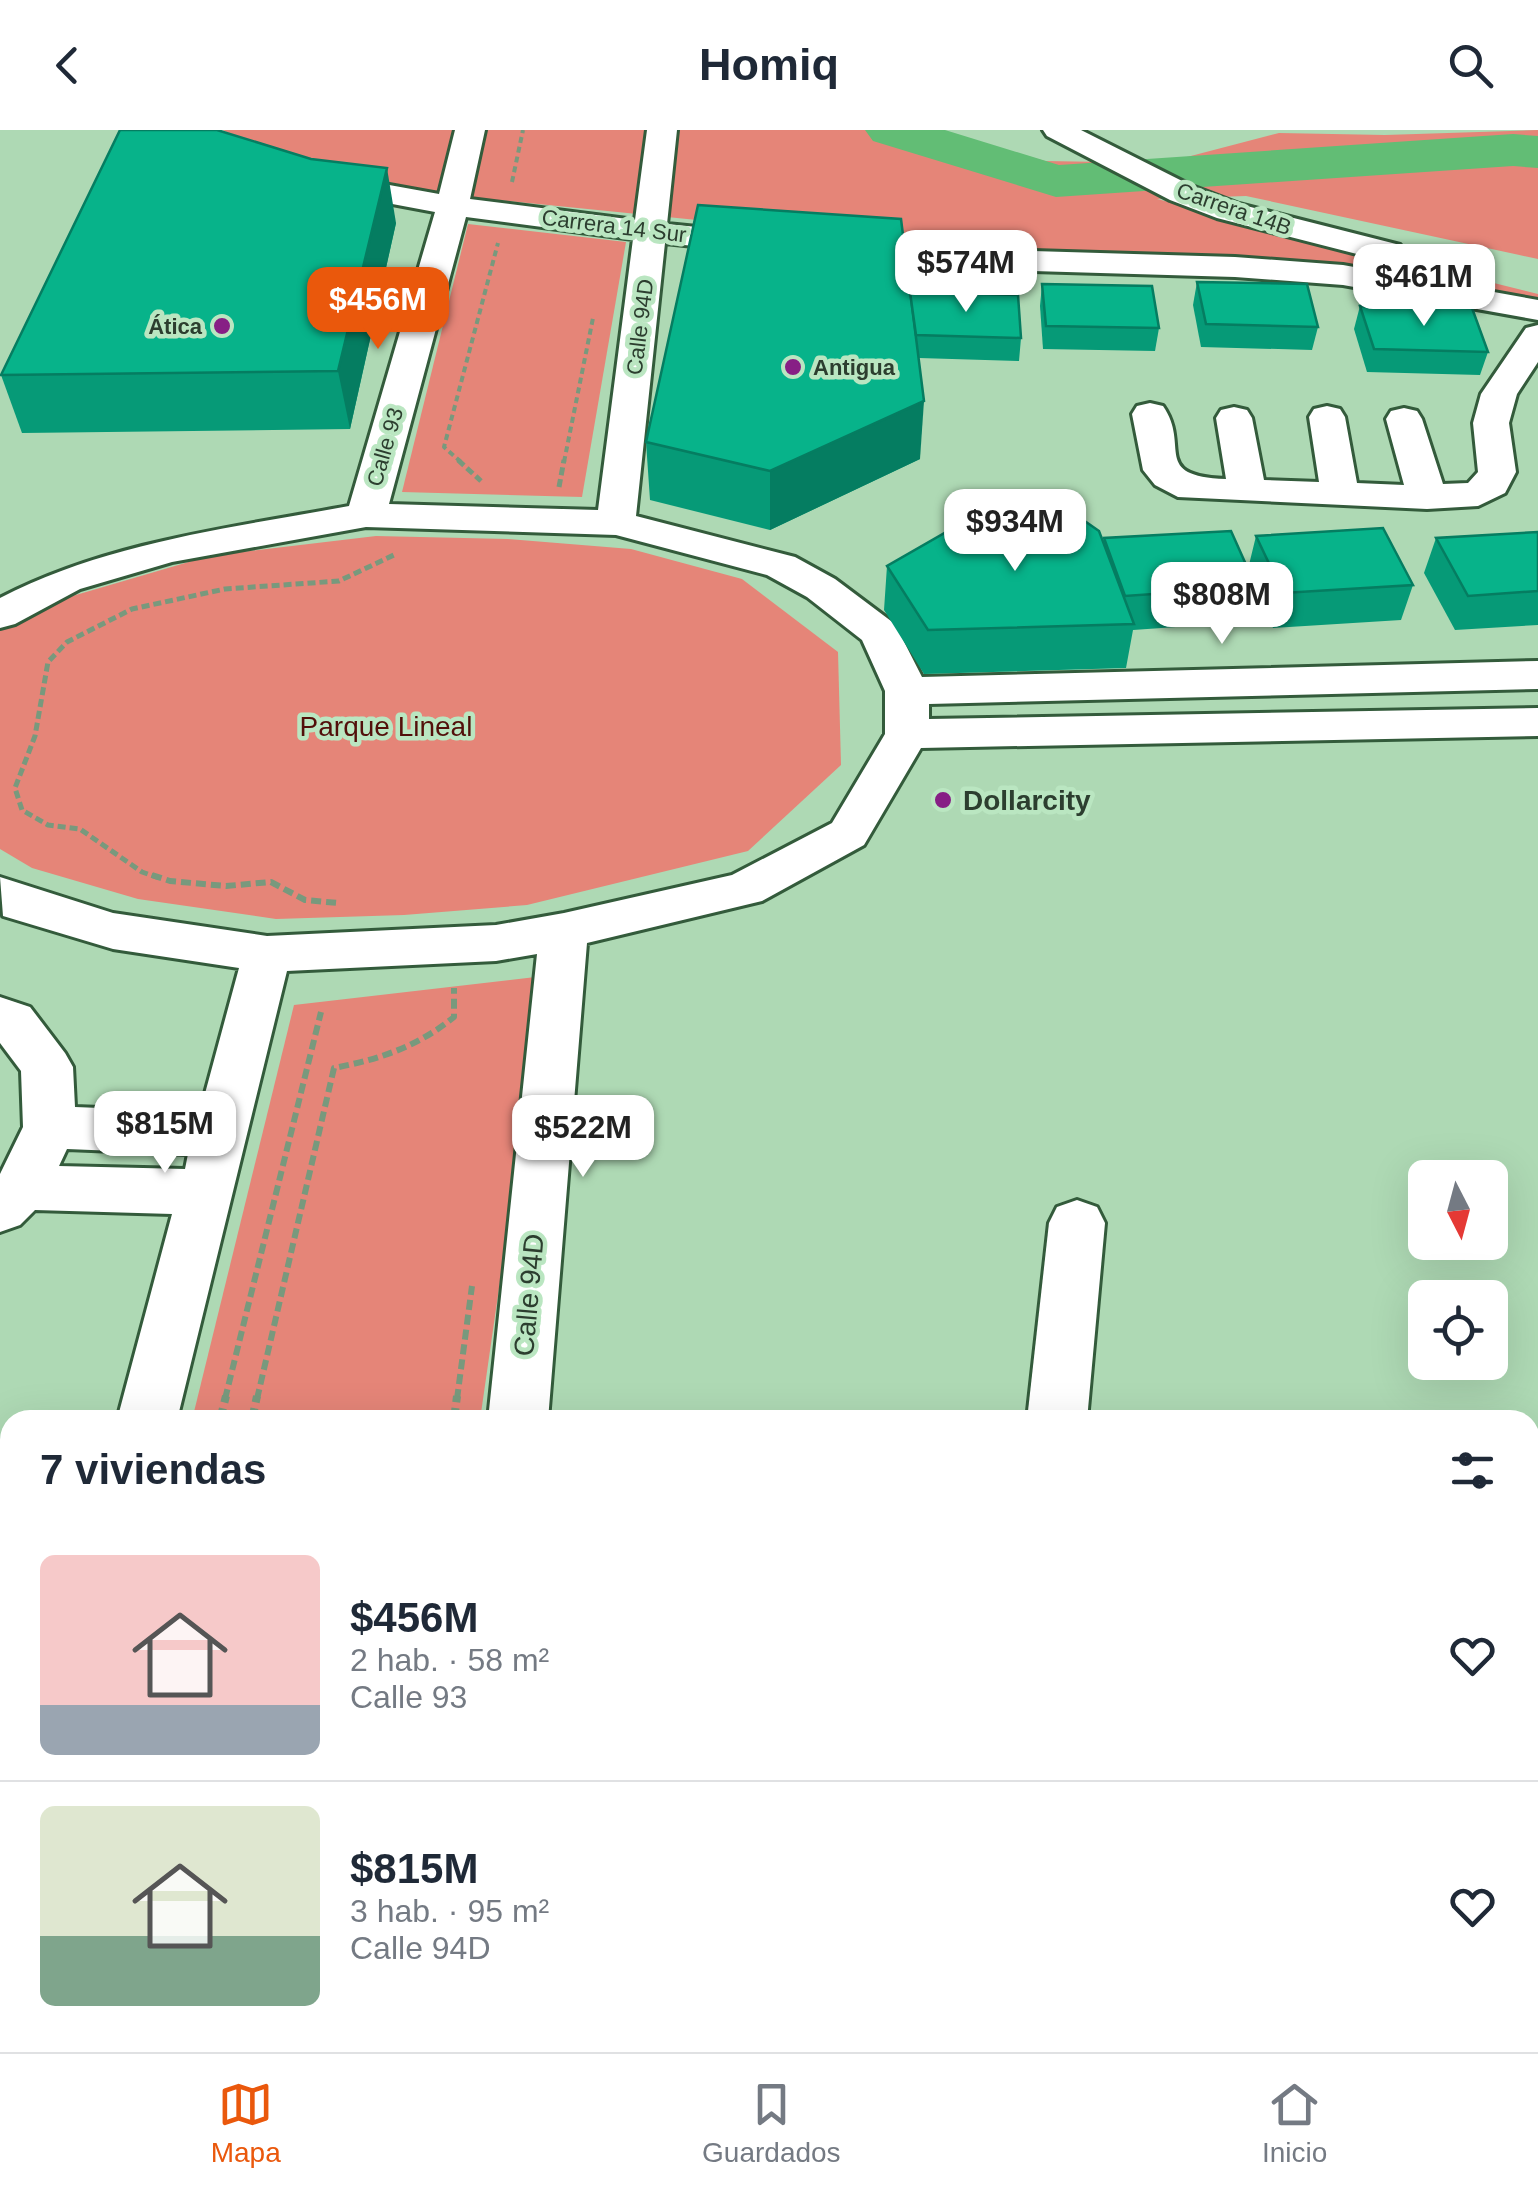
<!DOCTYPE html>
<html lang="es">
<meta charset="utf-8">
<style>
body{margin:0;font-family:Arial,sans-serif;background:#f2f2f3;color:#1f2937;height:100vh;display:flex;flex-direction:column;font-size:38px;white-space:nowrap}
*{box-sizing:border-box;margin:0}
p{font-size:32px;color:#747a83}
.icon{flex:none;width:55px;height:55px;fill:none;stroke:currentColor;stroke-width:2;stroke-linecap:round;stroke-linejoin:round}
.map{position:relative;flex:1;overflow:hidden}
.side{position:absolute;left:0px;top:1280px;width:1540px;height:642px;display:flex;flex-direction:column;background:#fff;border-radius:30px 30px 0 0;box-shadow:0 10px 40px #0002}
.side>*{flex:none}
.needle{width:65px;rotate:174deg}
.controls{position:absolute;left:1408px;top:1030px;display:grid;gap:20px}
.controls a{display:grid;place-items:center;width:100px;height:100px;border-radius:15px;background:#fff;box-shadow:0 10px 40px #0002;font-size:50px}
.price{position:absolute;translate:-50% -85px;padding:0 22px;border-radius:20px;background:#fff;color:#222;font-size:32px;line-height:65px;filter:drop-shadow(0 2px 5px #0008)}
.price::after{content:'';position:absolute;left:50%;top:60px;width:30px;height:22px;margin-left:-15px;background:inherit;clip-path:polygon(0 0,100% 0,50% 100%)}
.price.current{background:#ea580c;color:#fff}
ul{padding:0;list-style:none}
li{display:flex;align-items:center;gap:30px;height:250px;padding:0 40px}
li+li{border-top:2px solid #e0e1e3}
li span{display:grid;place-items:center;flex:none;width:280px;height:200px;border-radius:15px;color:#555}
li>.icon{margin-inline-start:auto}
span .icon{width:120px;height:120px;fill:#fffc;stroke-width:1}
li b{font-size:42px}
h2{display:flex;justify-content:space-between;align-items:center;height:120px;padding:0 40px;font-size:42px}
header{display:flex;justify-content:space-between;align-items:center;height:130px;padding:0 40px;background:#fff;font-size:45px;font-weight:700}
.dock{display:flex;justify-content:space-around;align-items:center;height:140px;border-top:2px solid #e0e1e3;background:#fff;font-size:28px;color:#747a83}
.dock a{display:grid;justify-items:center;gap:5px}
.dock .current{color:#ea580c}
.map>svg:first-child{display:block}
</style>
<header><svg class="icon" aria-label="back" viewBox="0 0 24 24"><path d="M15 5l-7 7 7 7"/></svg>Homiq<svg class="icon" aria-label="search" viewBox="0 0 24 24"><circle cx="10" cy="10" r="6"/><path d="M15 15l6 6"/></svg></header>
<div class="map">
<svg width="1538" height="1922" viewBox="0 0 1538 1922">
<rect width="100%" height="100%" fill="#aed9b4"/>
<g fill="#e58578">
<polygon points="223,0 936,0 1045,31 1164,33 1279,3 1385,5 1538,0 1538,129 1246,66 1157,69 1538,164 1538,175 478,68 414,58 263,21"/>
<polygon points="468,94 626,112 582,367 402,362"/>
<polygon points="376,406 508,409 631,419 742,449 838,522 841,635 748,721 527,775 404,785 276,789 138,769 32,738 0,719 0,501 52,472 209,426"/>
<polygon points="544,846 480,1290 192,1290 294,875"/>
<polygon points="40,1912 403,1912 403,1913 401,1922 37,1922"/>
</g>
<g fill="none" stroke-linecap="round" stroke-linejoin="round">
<polygon fill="#62bd75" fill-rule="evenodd" points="865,0 945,0 1059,35 1513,4 1538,6 1538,38 1513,36 1056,67 873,11"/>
<defs>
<g id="minor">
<path d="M455,0H485L470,69L635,90L647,0H677L667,94L896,117L1235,127L1343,135L1538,170V190L1343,155L1235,147L896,137L665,113L636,386L795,427L835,449L895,494L922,547L1538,531V559L929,574V589L1538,578V606L921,618L864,715L762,771L587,813L548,1290H488L537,824L496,831L287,841L177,1290H117L172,1084L35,1080L20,1095L0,1102V1044L23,997L21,941L0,913V867L30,877L65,923L73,937L75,977L200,982L239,838L113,819L3,786L0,747L113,783L267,806L496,795L564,783L732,745L832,693L885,604V561L862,510L807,467L767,445L616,405L366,397L172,432L80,459L15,494L0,498V468C108,412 230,398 349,376L435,82L323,61L312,59L307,52L312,45L323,43L439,64ZM466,87L633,109L598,380L389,374ZM67,1019L188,1024L185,1039L59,1036Z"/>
<polygon points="1043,0 1081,0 1192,56 1239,74 1400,115 1404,122 1400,129 1388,132 1217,88 1170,70 1047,6"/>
<path d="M1538,195V232L1517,264L1509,293L1516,342L1505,363L1478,376L1427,379L1178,367L1155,355L1143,340L1132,284L1137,276L1150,273L1163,276C1191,316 1150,346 1226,349L1216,288L1221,280L1234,277L1247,280L1252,288L1264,350L1319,352L1309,287L1314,279L1327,276L1340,279L1345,287L1357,353L1404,355L1386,289L1391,281L1404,278L1417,281L1422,289L1443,354L1468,353L1478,342L1473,293L1481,264L1526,198Z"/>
<polygon points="1077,1070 1097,1077 1105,1093 1087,1290 1027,1290 1049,1093 1057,1077"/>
<polygon points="1538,1382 1538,1443 1530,1446 1530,1385"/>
<polygon points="1538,1566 1538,1634 1530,1638 1530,1570"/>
<polygon points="10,1788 10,1896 0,1900 0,1792"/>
<rect x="421" y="1912" width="74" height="10"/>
<polygon points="593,1912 679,1912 675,1922 589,1922"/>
<polygon points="1007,1912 1091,1912 1087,1922 1003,1922"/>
</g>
</defs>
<use href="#minor" stroke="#335b3b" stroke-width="6"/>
<g stroke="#78997d" stroke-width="4" stroke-dasharray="6 4" stroke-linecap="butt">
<polyline points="512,52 523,0"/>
<polyline points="461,332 444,317 498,113"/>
<polyline points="564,332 593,188"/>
</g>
<g stroke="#78997d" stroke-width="5" stroke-dasharray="8 4" stroke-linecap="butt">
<polyline points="458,330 481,351"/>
<polyline points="559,357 564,330"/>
<polyline points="159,748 142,742 80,699 48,695 22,680 15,658 35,606 48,532 67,512 132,479 225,459 339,451 396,424"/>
</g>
<g stroke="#78997d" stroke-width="6" stroke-dasharray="10 5" stroke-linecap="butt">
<polyline points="152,745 170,751 226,756 271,752 305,770 338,773"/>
<polyline points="225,1269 321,882"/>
<path d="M257,1269L334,938C380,929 417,917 454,887V858"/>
<polyline points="457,1269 472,1156"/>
</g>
<g stroke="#78997d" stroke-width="8" stroke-dasharray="12 6" stroke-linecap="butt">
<polyline points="220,1290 226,1266"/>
<polyline points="252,1290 257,1266"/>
<polyline points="454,1290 457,1266"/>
<polyline points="63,1922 65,1912"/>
<polyline points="106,1922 108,1912"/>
<polyline points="370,1922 371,1912"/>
</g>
<use href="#minor" fill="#fff" fill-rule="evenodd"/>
</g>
<g fill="#069a77">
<polygon points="311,29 396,93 350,299 22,303 1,245"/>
<polygon points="1197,152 1318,197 1312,220 1201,217 1193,175"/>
<polygon points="1042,154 1159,198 1155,221 1043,219 1040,176"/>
<polygon points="910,162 1021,208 1019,231 919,228 920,329 770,400 650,370 646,312"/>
<polygon points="1360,176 1488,222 1480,245 1367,242 1354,199"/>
<polygon points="987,398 1103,412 1104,408 1248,439 1256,406 1413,455 1401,490 1273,498 1256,459 1247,492 1133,500 1126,538 924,544 884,480 887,436"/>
<polygon points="1538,402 1538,495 1455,500 1424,443 1436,408"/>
</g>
<g fill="#057d61">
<polygon points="387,38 396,93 350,299 338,241"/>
<polygon points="924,271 920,329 770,400 770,341"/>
</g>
<g fill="#07b38a" stroke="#057d61" stroke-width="2.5">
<polygon points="120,0 217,0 311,29 387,38 338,241 1,245"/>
<polygon points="698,75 901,89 924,271 770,341 646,312"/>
<polygon points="1197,152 1307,154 1318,197 1206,194"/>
<polygon points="1042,154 1152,156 1159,198 1046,196"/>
<polygon points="910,162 1018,165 1021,208 916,205"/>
<polygon points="1360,176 1472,178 1488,222 1374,219"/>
<polygon points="1046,364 1099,401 1134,494 928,500 887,436 969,389 987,398"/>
<polygon points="1383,398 1413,455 1283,463 1256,406"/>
<polygon points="1231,401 1256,457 1125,466 1104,408"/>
<polygon points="1538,402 1538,461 1468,466 1436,408"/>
</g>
<g fill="#871f85" stroke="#bae6c1" stroke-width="4">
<circle cx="222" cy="196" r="10"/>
<circle cx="793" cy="237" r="10"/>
<circle cx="943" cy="670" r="10"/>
</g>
<g text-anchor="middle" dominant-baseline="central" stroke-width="9" stroke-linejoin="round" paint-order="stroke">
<g font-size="22" fill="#2c3e2f" stroke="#bae6c1">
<text transform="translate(1234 79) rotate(19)">Carrera 14B</text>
<text transform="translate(614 96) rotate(7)">Carrera 14 Sur</text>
<text transform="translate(640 197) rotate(-83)">Calle 94D</text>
<text transform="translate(385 317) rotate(-74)">Calle 93</text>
</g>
<g font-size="22" font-weight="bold" fill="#2c3e2f" stroke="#bae6c1" text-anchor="end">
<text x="202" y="196">Ática</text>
<text x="813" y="237" text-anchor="start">Antigua</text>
</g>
<g font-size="28" fill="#520f0a" stroke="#bae6c1">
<text x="386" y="596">Parque Lineal</text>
</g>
<g font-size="28" font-weight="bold" fill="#2c3e2f" stroke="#bae6c1" text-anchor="start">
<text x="963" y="670">Dollarcity</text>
</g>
<g font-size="28" fill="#2c3e2f" stroke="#bae6c1">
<text transform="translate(529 1165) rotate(-85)">Calle 94D</text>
</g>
</g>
</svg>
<div class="controls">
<a><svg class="needle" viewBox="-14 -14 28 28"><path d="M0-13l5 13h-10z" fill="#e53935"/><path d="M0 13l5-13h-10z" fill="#747a83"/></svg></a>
<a><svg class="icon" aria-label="locate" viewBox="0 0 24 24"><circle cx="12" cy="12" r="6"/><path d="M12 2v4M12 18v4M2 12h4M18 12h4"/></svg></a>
</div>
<b class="price" style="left:966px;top:185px">$574M</b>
<b class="price" style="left:1424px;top:199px">$461M</b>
<b class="price current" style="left:378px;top:222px">$456M</b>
<b class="price" style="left:1015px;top:444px">$934M</b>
<b class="price" style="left:1222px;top:517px">$808M</b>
<b class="price" style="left:165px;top:1046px">$815M</b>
<b class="price" style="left:583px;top:1050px">$522M</b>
<section class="side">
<h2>7 viviendas<svg class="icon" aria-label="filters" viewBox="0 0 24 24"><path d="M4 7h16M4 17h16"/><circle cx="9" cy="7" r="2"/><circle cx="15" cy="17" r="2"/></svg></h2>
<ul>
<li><span style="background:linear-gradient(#f6c9c9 75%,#9aa5b1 0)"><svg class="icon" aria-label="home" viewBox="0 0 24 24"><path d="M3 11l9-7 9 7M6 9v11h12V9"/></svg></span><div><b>$456M</b><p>2 hab. · 58 m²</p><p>Calle 93</p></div><svg class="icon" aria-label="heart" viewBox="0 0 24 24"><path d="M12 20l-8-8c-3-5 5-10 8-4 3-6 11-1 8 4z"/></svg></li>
<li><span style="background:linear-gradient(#dfe7d0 65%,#7fa58c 0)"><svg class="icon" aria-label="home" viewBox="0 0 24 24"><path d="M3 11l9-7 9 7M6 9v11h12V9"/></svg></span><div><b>$815M</b><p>3 hab. · 95 m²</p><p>Calle 94D</p></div><svg class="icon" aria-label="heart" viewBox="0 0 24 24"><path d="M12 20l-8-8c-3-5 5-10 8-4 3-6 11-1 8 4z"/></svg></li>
</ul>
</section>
</div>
<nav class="dock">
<a class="current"><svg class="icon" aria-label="map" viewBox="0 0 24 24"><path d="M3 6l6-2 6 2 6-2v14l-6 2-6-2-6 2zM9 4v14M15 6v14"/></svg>Mapa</a>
<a><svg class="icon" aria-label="saved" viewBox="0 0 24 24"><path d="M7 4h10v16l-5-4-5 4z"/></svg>Guardados</a>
<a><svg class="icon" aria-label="home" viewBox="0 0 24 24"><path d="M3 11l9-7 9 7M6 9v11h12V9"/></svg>Inicio</a>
</nav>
